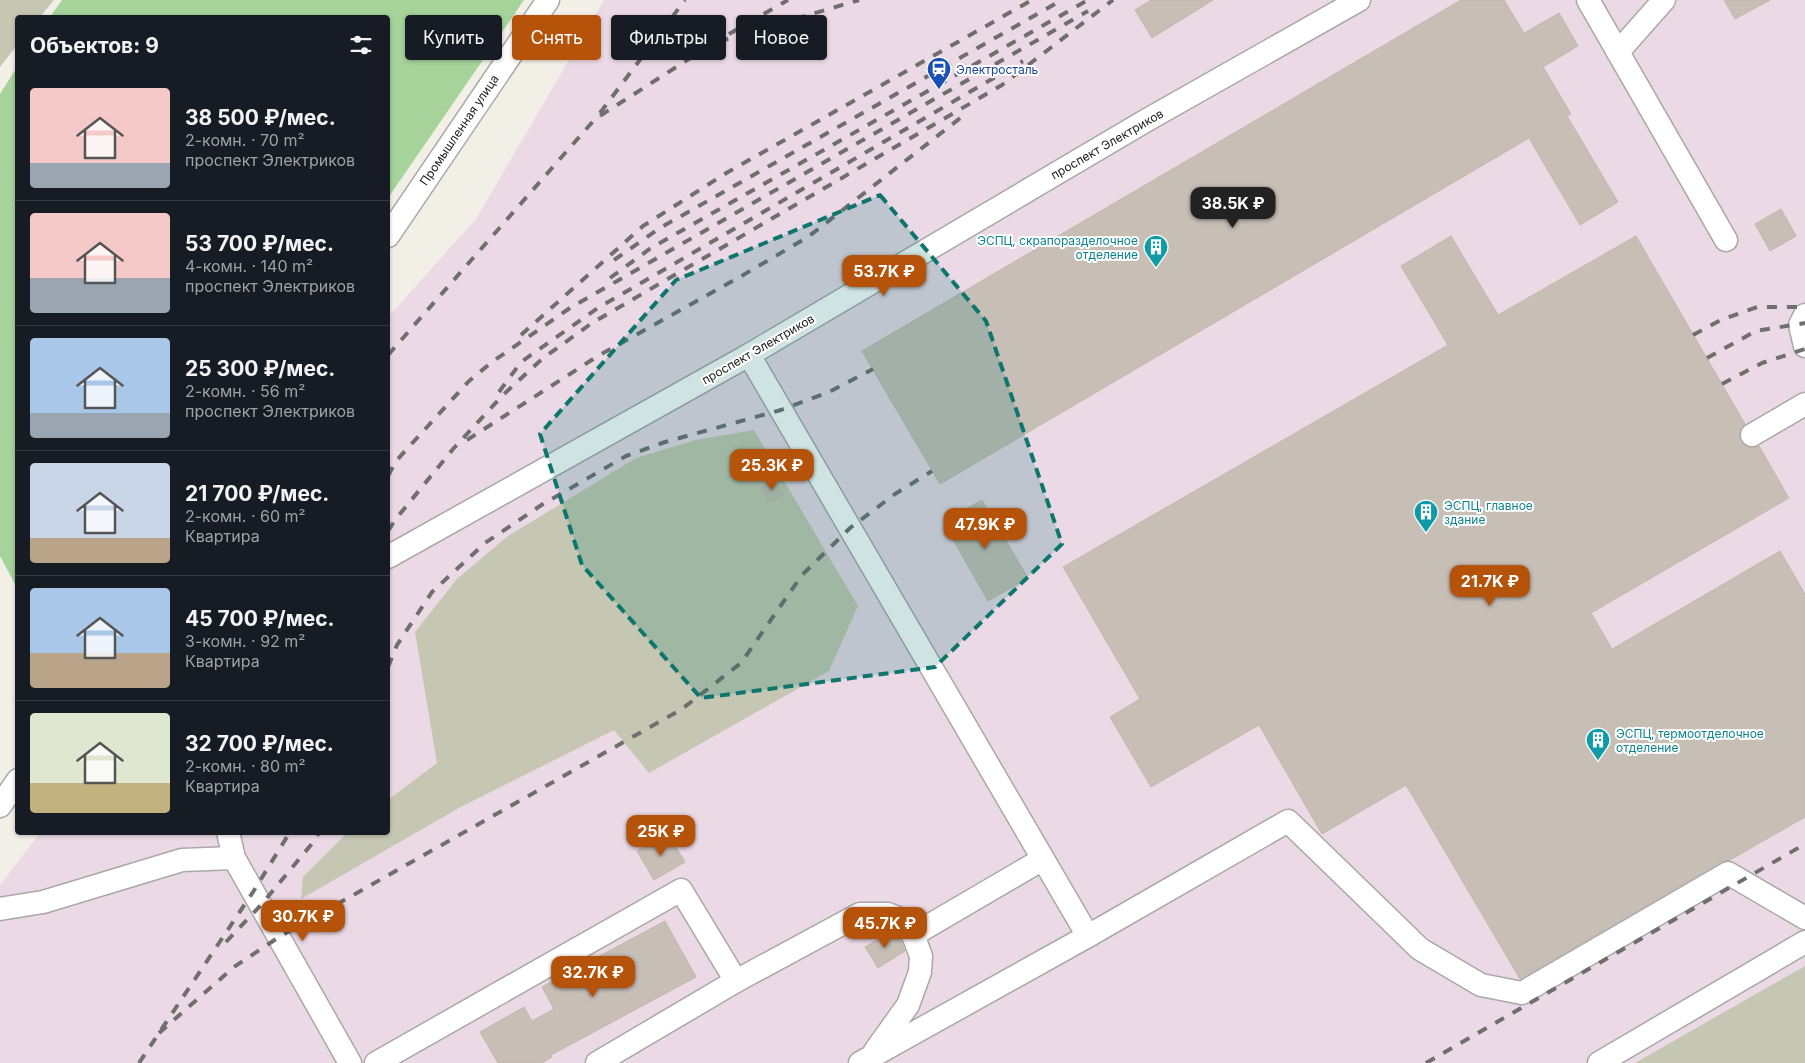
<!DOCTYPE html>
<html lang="ru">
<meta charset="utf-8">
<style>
body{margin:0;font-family:Inter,sans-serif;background:#242831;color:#f1f3f6;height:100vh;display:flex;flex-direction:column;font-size:19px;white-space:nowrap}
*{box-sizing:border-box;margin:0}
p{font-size:16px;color:#9ea1a6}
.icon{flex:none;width:28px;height:28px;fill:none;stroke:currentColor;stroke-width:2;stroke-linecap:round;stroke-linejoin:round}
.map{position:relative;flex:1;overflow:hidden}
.panel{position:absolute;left:15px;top:15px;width:375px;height:820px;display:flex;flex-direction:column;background:#171b24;border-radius:5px;box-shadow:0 1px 4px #0004}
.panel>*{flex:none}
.banner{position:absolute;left:405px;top:15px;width:475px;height:45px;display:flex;gap:10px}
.price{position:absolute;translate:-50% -42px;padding:0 11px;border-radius:10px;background:#b45309;color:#fff;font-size:16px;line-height:32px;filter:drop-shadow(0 1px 2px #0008)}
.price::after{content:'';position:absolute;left:50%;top:30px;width:15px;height:11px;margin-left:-8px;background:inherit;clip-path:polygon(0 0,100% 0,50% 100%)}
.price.selected{background:#222;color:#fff}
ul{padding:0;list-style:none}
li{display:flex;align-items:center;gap:15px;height:125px;padding:0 15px}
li+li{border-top:1px solid #363941}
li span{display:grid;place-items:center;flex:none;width:140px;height:100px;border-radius:5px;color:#555}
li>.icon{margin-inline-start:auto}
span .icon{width:60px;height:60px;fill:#fffc;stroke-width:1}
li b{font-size:21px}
h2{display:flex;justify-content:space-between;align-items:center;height:60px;padding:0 15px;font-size:21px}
.chip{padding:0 18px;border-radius:5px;background:#171b24;box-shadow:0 1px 4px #0004;font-size:18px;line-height:45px}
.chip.selected{background:#b45309;color:#fff}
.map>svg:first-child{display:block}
</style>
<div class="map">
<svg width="1805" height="1063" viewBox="0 0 1805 1063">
<rect width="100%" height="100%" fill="#f2efe7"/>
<polygon fill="#ebd9e6" points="604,0 1805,0 1805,1063 0,1063 0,885 40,833 388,832 388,317 476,219"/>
<g fill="#c5c7b2">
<polygon points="0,0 54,0 40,17 18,18 17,45 0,67"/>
<polygon points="754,430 858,606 829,671 649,773 614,730 457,809 301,899 303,877 347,833 388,832 388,800 437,763 415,632 457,579 508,536 636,458 696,440"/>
<polygon points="1805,966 1805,1063 1635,1063"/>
</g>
<g fill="#a6d39a">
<polygon points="62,0 524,0 388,198 388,18 50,17"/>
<polygon points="17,67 17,588 0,556 0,94"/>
</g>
<g fill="#c7beb6" stroke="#c4b7a9">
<polygon points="1151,0 1213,0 1152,38 1135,10"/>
<polygon points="1461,0 1504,0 1524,33 1559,13 1578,46 1543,67 1571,114 1567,116 1618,202 1580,225 1529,138 940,484 862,351"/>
<polygon points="1724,0 1770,0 1735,19"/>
<polygon points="1781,209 1796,236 1770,251 1755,224"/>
<polygon points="1451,236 1498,315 1636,236 1745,424 1740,429 1739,436 1740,441 1746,447 1753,448 1759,446 1789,498 1591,613 1612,649 1780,551 1805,594 1805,817 1730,860 1721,862 1520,979 1406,785 1322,834 1259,725 1151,787 1110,717 1140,699 1063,567 1448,345 1401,266"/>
<polygon points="774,480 783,494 770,502 761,487"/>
<polygon points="982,500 1028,578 988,601 943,522"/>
<polygon points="667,833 685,862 654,880 637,851"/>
<polygon points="665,921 696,977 551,1055 552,1057 542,1063 498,1063 480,1032 524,1007 532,1021 554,1009 542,987"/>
<polygon points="893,931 901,942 905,951 878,968 865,947"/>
</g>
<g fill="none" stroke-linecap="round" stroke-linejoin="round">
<defs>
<g id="minor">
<polyline points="1588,0 1726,240"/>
<polyline points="1618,52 1664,0"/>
<polyline points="388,236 548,0"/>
<polyline points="1805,315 1800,325 1805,346"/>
<polyline points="749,355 1088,936"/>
<polyline points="1752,435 1805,404"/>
<polyline points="388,557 749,355 1147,120 1359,0"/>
<polyline points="0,806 18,780"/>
<polyline points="228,832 234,858 350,1063"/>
<polyline points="0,909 43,902 182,860 234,858"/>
<polyline points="913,935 1043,859"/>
<polyline points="376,1063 681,890 736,981 860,914 888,914 900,919 913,935 921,956 920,972 908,1005 875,1051"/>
<polyline points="597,1063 736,981"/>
<polyline points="860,1063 1088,936 1288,821 1420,949 1481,985 1522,993 1728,873 1805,918"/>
<polyline points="1599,1063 1805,942"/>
</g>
</defs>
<use href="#minor" stroke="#a8a8a8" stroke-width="25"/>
<use href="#minor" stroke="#fff" stroke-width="22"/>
<g stroke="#6f6f6f" stroke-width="4" stroke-dasharray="10 10" stroke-linecap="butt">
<polyline points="729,34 788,0"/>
<polyline points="600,113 685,0"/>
<polyline points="614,260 660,228 1062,0"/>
<polyline points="610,278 651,248 1088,0"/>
<polyline points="521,335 643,226 728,172 1032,0"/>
<polyline points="1693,335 1721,320 1757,307 1805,307"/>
<polyline points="388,355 595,119 714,43 859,0"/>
<polyline points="1707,358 1756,331 1805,323"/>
<polyline points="1722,384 1762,363 1805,349"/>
<polyline points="499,392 521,362 598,308 1023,61"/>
<polyline points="467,440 598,356 738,278 808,237 968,112"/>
<polyline points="388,476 396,461 469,381 492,362 570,308 1088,11"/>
<polyline points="388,531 395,520 453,449 503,395 542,359 592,323 1002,85 1113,0"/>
<polyline points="388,667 397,645 432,592 485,543 543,504 626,456 665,442 781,410 829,392 873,369"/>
<polyline points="226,942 261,905 315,840 319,832"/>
<polyline points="159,1033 234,967 279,937 682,709 741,663 802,575 850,528 895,494 932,471"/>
<polyline points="139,1063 253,892 290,832"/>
<polyline points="1426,1063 1805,844"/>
</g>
</g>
<path fill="#0f766e" fill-opacity="0.2" stroke="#0f766e" stroke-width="4" stroke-dasharray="10 6" stroke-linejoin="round" d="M880,195L986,321L1062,544L935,667L701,698L582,565L540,434L676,280Z"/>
<defs>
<symbol id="station-pin" viewBox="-11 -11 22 30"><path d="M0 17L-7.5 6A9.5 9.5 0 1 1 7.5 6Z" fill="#1a4fb4" stroke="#fff"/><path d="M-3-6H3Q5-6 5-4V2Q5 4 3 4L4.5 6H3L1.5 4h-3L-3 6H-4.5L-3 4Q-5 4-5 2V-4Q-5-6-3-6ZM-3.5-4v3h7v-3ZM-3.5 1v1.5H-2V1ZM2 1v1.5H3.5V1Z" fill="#fff"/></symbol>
<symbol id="building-pin" viewBox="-11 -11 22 30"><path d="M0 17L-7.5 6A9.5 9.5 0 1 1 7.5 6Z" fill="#0f9aa8" stroke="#fff"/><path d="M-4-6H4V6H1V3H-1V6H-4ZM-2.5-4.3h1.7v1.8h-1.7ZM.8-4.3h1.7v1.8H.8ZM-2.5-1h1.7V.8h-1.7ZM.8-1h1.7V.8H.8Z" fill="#fff"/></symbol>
</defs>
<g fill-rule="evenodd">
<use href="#station-pin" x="925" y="55" width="28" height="38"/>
<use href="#building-pin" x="1142" y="233" width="28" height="38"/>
<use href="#building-pin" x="1412" y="498" width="28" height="38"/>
<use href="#building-pin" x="1584" y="726" width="28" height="38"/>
</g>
<g text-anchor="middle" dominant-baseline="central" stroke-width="4" stroke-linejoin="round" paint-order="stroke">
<g font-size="12" fill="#164399" stroke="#fff" text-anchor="start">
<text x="956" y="69">Электросталь</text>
</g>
<g font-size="12" fill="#212121" stroke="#fff">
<text transform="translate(459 130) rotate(-56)">Промышленная улица</text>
<text transform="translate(1107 144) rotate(-30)">проспект Электриков</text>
<text transform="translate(758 349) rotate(-30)">проспект Электриков</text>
</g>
<g font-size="12" fill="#0d838f" stroke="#fff" text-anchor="start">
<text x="1138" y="240" text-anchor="end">ЭСПЦ, скрапоразделочное<tspan x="1138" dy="14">отделение</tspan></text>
<text x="1444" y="505">ЭСПЦ, главное<tspan x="1444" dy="14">здание</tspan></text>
<text x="1616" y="733">ЭСПЦ, термоотделочное<tspan x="1616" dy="14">отделение</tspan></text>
</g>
</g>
</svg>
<b class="price selected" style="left:1233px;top:229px">38.5K ₽</b>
<b class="price" style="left:884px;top:297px">53.7K ₽</b>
<b class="price" style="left:772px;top:491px">25.3K ₽</b>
<b class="price" style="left:985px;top:550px">47.9K ₽</b>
<b class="price" style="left:1490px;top:607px">21.7K ₽</b>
<b class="price" style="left:661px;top:857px">25K ₽</b>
<b class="price" style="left:303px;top:942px">30.7K ₽</b>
<b class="price" style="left:885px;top:949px">45.7K ₽</b>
<b class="price" style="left:593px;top:998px">32.7K ₽</b>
<div class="banner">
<a class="chip">Купить</a>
<a class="chip selected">Снять</a>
<a class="chip">Фильтры</a>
<a class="chip">Новое</a>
</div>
<section class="panel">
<h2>Объектов: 9<svg class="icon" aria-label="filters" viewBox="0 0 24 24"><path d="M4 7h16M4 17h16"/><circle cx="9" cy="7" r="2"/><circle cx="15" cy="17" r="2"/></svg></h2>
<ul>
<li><span style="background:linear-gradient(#f6c9c9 75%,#9aa5b1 0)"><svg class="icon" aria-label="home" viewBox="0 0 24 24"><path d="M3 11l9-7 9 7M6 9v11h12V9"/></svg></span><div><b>38 500 ₽/мес.</b><p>2-комн. · 70 m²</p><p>проспект Электриков</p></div></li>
<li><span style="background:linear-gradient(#f6c9c9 65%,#9aa5b1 0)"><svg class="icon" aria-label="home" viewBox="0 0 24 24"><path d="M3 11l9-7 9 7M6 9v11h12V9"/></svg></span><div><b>53 700 ₽/мес.</b><p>4-комн. · 140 m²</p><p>проспект Электриков</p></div></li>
<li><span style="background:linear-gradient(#a9c7e8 75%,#9aa5b1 0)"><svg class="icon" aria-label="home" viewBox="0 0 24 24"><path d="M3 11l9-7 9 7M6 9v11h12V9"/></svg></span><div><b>25 300 ₽/мес.</b><p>2-комн. · 56 m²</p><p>проспект Электриков</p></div></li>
<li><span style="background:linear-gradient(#c9d6e8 75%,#b9a48a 0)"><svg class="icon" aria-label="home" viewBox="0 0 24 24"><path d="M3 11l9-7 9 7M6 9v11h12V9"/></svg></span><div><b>21 700 ₽/мес.</b><p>2-комн. · 60 m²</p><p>Квартира</p></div></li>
<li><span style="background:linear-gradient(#a9c7e8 65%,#b9a48a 0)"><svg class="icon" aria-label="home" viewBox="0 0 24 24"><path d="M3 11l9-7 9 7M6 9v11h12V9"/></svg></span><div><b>45 700 ₽/мес.</b><p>3-комн. · 92 m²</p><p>Квартира</p></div></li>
<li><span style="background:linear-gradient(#dfe7d0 70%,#c2b280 0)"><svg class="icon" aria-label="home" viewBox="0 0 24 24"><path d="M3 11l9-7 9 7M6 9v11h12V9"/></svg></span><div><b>32 700 ₽/мес.</b><p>2-комн. · 80 m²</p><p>Квартира</p></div></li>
</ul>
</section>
</div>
